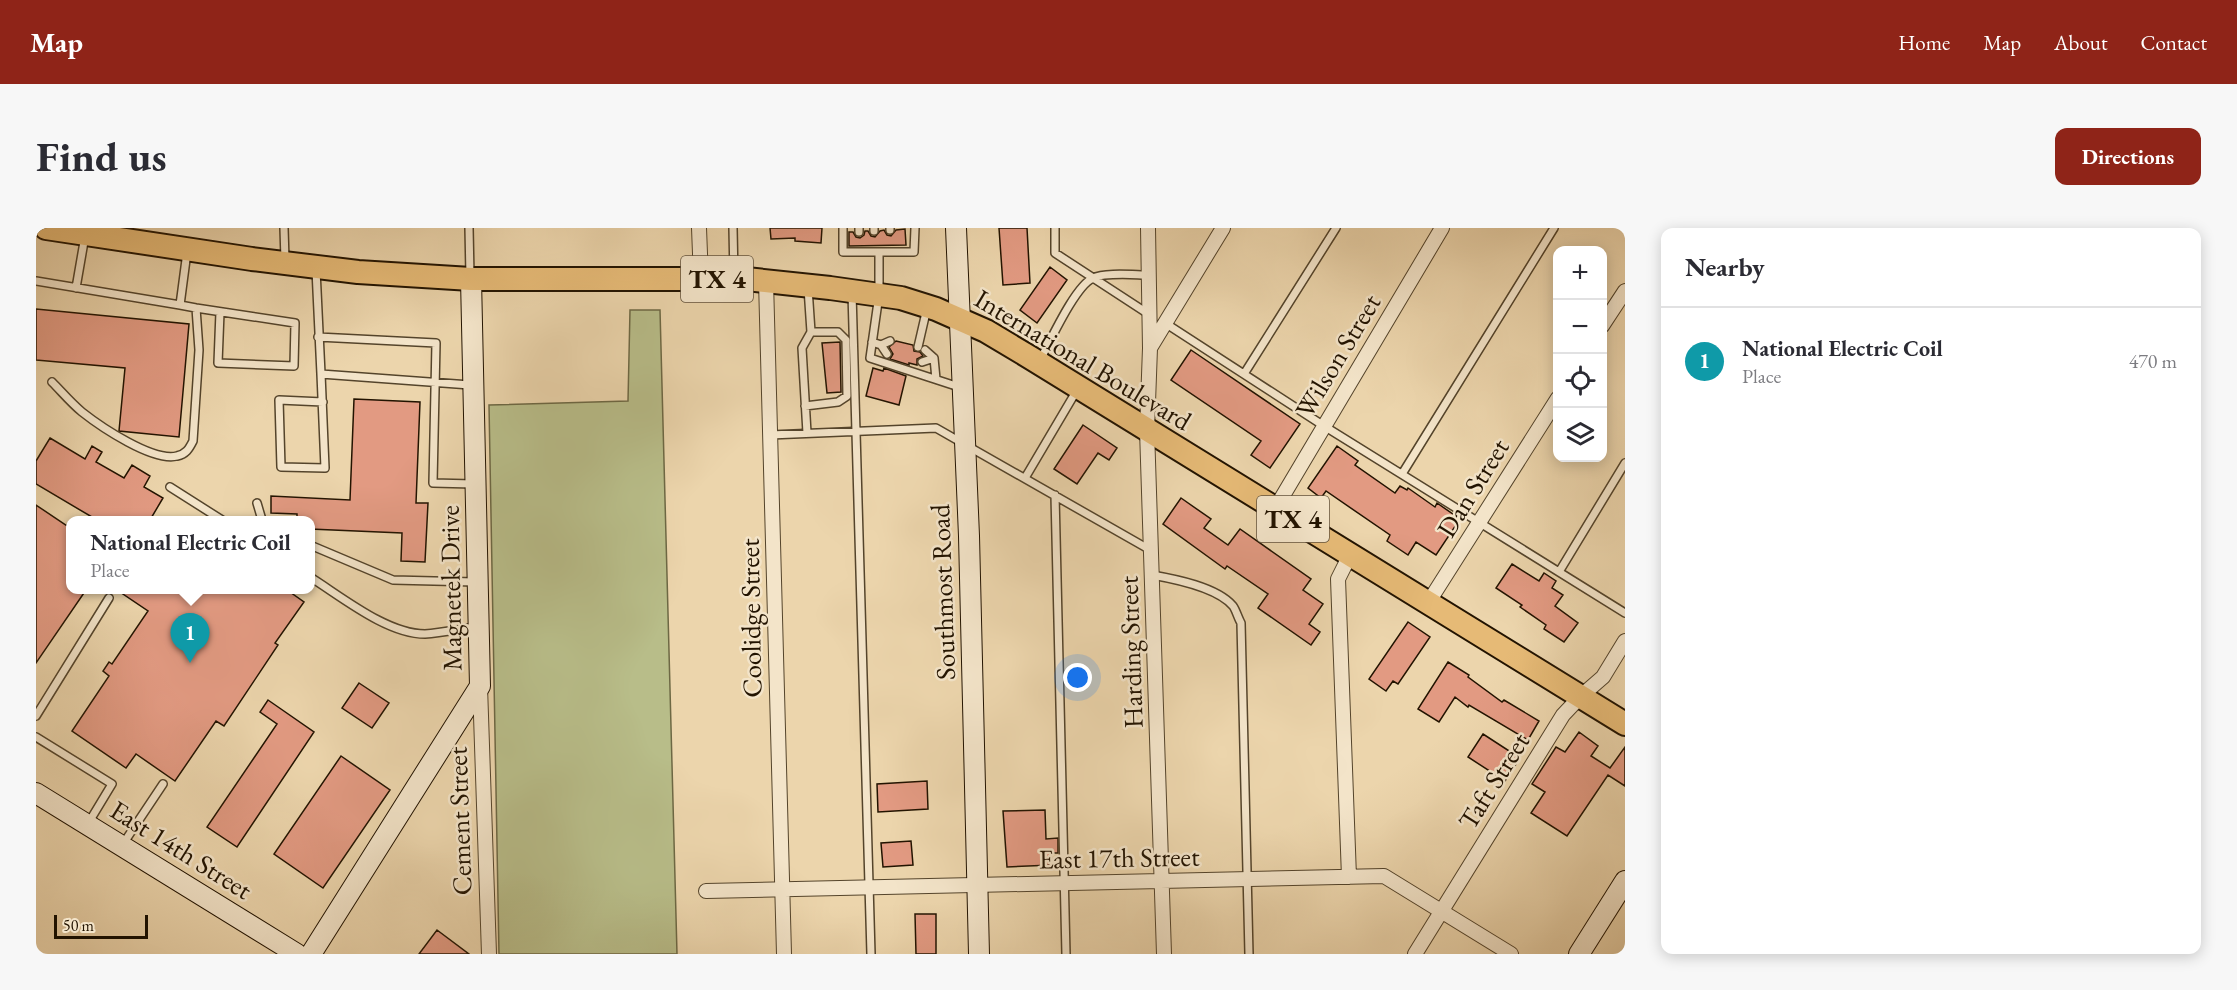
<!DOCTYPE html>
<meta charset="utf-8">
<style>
:root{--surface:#fff;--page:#f7f7f7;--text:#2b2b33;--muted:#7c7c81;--line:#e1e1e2;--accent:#8f2418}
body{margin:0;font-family:"EB Garamond",serif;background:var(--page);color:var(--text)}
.controls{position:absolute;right:18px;top:18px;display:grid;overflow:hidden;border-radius:12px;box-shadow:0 3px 15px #0003}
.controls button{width:54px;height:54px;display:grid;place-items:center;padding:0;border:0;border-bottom:2px solid var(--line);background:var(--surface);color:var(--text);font:30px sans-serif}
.scale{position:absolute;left:18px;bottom:15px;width:94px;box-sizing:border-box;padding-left:6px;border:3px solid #221300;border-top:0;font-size:16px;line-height:21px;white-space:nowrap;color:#221300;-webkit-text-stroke:4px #f3e4c9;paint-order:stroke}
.you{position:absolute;left:1042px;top:450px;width:21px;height:21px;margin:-15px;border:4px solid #fff;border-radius:50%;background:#1a73e8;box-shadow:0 0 0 9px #1a73e833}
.badge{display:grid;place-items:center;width:39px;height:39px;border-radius:50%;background:var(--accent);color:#fff;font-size:20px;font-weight:700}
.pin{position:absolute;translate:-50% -50px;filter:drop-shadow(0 2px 3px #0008)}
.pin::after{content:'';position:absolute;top:32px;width:21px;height:18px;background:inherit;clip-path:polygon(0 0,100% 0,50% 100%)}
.popup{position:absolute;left:30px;top:288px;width:249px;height:78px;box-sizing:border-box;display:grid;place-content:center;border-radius:12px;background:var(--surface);filter:drop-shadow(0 2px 4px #0005);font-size:20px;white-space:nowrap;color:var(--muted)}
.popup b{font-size:22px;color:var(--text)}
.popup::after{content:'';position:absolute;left:50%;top:100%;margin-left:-12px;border:12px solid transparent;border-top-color:var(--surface)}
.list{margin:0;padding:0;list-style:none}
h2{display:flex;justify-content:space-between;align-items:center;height:78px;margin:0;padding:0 24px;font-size:26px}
h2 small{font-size:20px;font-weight:400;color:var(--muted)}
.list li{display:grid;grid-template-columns:39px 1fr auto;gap:18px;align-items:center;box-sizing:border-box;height:108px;padding:0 24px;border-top:2px solid var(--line)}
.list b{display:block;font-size:22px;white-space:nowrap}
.list p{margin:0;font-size:20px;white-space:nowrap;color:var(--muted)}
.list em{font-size:20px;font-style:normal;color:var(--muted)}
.icon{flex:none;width:33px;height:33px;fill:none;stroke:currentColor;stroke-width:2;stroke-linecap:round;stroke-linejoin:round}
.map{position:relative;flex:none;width:1589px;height:726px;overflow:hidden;border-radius:12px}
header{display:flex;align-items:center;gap:36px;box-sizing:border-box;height:84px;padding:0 30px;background:var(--accent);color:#fff}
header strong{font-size:28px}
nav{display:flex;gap:33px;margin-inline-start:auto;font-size:21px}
.intro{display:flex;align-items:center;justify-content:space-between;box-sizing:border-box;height:144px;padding:0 36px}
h1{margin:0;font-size:42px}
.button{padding:15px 27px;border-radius:12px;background:var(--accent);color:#fff;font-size:21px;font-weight:700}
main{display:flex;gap:36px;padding:0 36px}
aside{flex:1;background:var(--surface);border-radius:12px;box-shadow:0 3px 15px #0003}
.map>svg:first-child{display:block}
</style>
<header>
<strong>Map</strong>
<nav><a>Home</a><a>Map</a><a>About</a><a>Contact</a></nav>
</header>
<div class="intro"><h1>Find us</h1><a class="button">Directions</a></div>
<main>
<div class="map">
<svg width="1589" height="726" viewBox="0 0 1589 726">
<rect width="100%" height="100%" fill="#ecd5ac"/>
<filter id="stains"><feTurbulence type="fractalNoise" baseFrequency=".00333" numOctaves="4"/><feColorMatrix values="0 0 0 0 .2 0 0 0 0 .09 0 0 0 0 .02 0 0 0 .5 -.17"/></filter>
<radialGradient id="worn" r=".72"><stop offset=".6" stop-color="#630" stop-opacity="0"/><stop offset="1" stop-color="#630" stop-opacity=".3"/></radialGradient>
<!-- green -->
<path fill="#b8bd89" stroke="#6d6844" stroke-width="1.5" d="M594 82H624L641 726H463L453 177 592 173Z"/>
<!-- building -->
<path fill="#e29a82" stroke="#221300" stroke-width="1.5" d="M734 0H786L785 15 759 13V10L735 11Z
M963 0H991L994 55 967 57Z
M869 1 870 17 813 18V4H817L820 9 824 10 828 7 829 3H832L835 8 839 9 844 3 848 2 851 7 855 8 860 2Z
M1014 39 1031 52 1001 95 984 82Z
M0 81 153 96 143 209 83 203 89 140 0 132Z
M860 113 877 117 878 123 884 124 887 128 881 131V137L873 135V137L854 131 857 126 853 119Z
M804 114 805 164 791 165 786 115Z
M1155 122 1264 196 1234 240 1215 227 1225 213 1135 152Z
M837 140 847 143 848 140 870 148 863 177 830 168Z
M318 171 384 174 380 275H392L389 334 365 333 366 305 274 301V292H261V286L235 285V268L314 272Z
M1047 197 1081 220 1073 232 1062 225 1041 256 1018 241Z
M14 210 49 231 56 218 66 224 60 234 88 250 96 237 114 248 108 259 127 270 114 292H61L0 256V233Z
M1301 218 1322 233 1319 237 1359 265 1364 258 1371 262 1372 260 1399 279 1401 275 1424 291 1400 327 1380 314 1372 327 1351 313 1354 307 1290 263 1285 270 1272 260Z
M1145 270 1175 291 1168 300 1192 317 1204 301 1275 351 1267 362 1287 376 1273 396 1284 404 1275 417 1222 380 1232 366 1191 338 1189 341 1127 296Z
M0 277 34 300V362H50L0 435Z
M1476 336 1503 353 1508 345 1520 353 1516 360 1527 367 1519 378 1542 395 1528 414 1508 401 1510 397 1484 379 1486 377 1460 360Z
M81 362H251L268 374 239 415 242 417 188 498 180 493 139 553 100 526 90 540 36 503 73 448 67 443 73 434 76 436 112 383Z
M1372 394 1394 409 1362 456 1357 453 1350 463 1333 451Z
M1412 434 1433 447 1432 449 1466 474 1468 472 1503 493 1492 512 1433 477 1432 479 1419 469 1403 494 1382 481Z
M323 455 353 475 336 500 306 480Z
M232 472 278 504 201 619 171 599 241 496 224 484Z
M1543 504 1562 518 1555 528 1574 540 1589 519V558L1572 547 1531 608 1495 585 1509 564 1496 556 1520 519 1529 524Z
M1447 506 1484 530 1469 553 1432 529Z
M305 528 354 562 287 660 238 626Z
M891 553 892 581 842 584 841 556Z
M1009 582 1010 611 1022 610V625H1015L1016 637 971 639 967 583Z
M875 613 877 637 847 639 845 615Z
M879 686H900V726H880Z
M401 702 433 726H383Z"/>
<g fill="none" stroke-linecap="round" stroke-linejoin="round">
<defs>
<path id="lane" d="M248 0 249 32
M433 0 434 48
M697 0 698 49
M807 0V24H878L879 0
M838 0V3
M854 0V2
M1019 0V25L1114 87
M823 4V0
M843 24V67L834 130 923 159
M280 42 285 146 434 157
M0 53 144 77 151 24
M40 60 49 8
M816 65 835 726
M144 77 160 80 259 95 258 138 182 135 184 84
M1129 95 1288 198 1589 385
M282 109 400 115 397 255 437 256
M836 114 845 117 854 113
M845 117 851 126
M882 119 891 80
M889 122 898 130 900 151
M1004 132C1014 114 1039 58 1057 50 1069 44 1099 47 1113 47
M886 134 898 130
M285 146 289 240 245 239 243 172 287 174
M1208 146 1300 0
M16 154C26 164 35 175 46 184 65 199 117 234 141 228 150 226 153 221 157 213L163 122 160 80
M769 178 802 174 811 168 810 112 802 104H775
M771 205 766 120 775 104 772 60
M734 207 900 200 1116 323
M1366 246 1518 0
M989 250 1041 162
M134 259 186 292
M1019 267 1030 726
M221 275 226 292
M274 317 357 352 439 354
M1523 344 1589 235
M1116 347C1139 351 1181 359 1197 378 1200 382 1202 390 1205 395L1213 726
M274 349C306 369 351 406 389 406 406 405 424 401 440 399
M0 488 73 370
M0 509 76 556 53 594
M87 616 127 556"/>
<path id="street" d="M663 0 665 51
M1112 0 1114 120 1111 202 1128 726
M730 53 748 726
M1566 98 1589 63
M1114 120 1187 0
M1239 281 1406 0
M1392 375 1522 170
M444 458 453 726
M1313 649 1302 351 1314 327
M670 663 1348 648 1475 726
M1379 726 1527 487 1544 469 1567 449 1589 413"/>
<path id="secondary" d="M920 0 933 308 943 726
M0 565 261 726
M275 726 444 458 435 51
M1543 726 1589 653"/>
<path id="primary" d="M10 0 216 31 322 44 435 51H710L794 60 865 70 900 81 950 103 995 130 1589 496"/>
</defs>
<!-- lane casing -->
<use href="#lane" stroke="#54442b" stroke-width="10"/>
<!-- street casing -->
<use href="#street" stroke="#54442b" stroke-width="16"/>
<!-- secondary casing -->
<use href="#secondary" stroke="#221300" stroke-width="22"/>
<!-- primary casing -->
<use href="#primary" stroke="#221300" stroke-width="26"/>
<!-- lane -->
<use href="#lane" stroke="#f3e4c9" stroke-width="7"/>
<!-- street -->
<use href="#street" stroke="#f3e4c9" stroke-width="14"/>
<!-- secondary -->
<use href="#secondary" stroke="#f3e4c9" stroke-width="20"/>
<!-- primary -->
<use href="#primary" stroke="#e6ba76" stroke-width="22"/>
</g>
<g text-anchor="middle" stroke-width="5" stroke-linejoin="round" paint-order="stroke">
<!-- shield labels -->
<g fill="#f3e4c9" stroke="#61523c" stroke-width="1.5">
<rect x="645" y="28" width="72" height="46" rx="4.5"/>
<rect x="1221" y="268" width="72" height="46" rx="4.5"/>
</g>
<g font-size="26" font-weight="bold" fill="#221300">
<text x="681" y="60">TX 4</text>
<text x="1257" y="300">TX 4</text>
</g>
<!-- street labels -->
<g font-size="27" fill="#221300" stroke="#f3e4c9">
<text transform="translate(1302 128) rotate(-59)" y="9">Wilson Street</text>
<text transform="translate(1047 132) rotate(31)" y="9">International Boulevard</text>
<text transform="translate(1437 260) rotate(-58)" y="9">Dan Street</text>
<text transform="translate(415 360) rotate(-91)" y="9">Magnetek Drive</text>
<text transform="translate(907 364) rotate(-92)" y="9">Southmost Road</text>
<text transform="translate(715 390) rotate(-91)" y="9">Coolidge Street</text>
<text transform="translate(1095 424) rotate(-92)" y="9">Harding Street</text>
<text transform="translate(1458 553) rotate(-58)" y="9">Taft Street</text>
<text transform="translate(424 593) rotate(-92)" y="9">Cement Street</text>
<text transform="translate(145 622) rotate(32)" y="9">East 14th Street</text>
<text transform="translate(1083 630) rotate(-1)" y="9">East 17th Street</text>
</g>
</g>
<rect width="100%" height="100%" filter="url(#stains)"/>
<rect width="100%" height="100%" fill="url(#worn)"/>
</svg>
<div class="controls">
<button>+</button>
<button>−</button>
<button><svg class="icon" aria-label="locate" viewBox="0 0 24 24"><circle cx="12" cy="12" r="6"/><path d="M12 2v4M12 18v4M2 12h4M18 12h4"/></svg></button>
<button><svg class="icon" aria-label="layers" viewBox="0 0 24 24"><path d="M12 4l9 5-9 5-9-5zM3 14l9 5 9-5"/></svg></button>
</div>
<div class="scale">50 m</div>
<div class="you"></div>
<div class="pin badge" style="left:154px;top:435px;background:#0f9aa8">1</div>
<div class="popup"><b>National Electric Coil</b>Place</div>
</div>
<aside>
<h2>Nearby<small></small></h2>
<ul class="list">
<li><span class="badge" style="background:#0f9aa8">1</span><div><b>National Electric Coil</b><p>Place</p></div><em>470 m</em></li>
</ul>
</aside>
</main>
